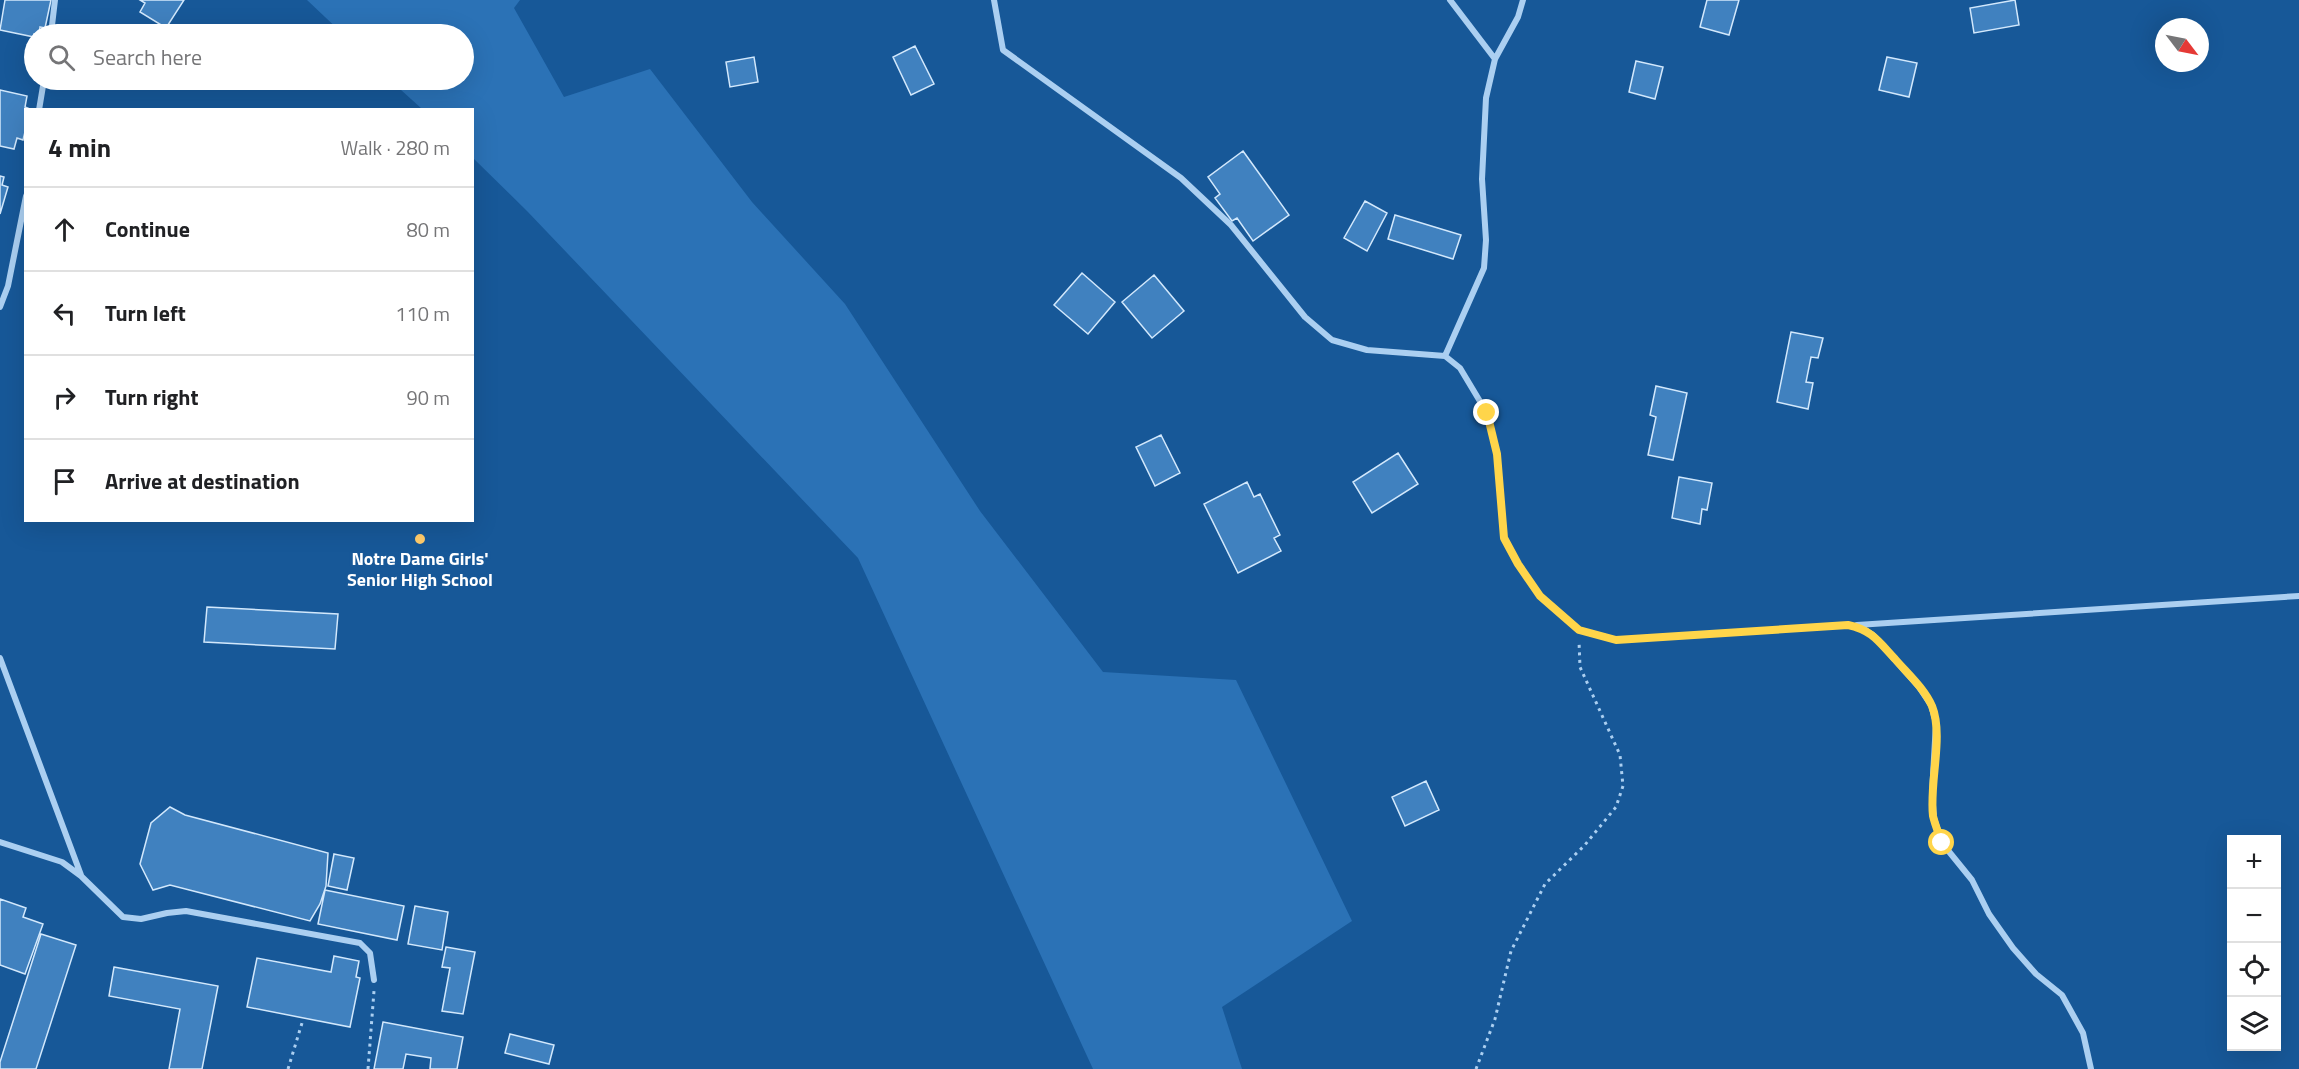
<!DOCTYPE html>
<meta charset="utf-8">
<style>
:root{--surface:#fff;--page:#f2f2f2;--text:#202124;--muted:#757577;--line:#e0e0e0}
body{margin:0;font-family:"Titillium Web",sans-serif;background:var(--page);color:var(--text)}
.controls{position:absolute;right:18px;bottom:18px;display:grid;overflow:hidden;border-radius:0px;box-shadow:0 6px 24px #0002}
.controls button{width:54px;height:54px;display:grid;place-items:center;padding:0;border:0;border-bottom:2px solid var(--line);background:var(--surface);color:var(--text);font:30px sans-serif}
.compass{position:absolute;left:2155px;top:18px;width:54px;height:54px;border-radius:50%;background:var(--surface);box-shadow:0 6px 24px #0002;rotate:122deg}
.stop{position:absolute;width:18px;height:18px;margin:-14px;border:4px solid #ffd54a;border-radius:50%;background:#fff}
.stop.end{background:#ffd54a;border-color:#fff;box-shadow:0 2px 6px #0008}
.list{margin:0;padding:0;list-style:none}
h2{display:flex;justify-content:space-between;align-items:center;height:78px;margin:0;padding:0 24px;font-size:26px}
h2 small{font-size:20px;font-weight:400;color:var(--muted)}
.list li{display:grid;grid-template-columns:39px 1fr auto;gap:18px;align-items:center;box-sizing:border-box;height:84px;padding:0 24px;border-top:2px solid var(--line)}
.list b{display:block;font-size:22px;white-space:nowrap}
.list em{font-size:20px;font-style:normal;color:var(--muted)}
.icon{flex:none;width:33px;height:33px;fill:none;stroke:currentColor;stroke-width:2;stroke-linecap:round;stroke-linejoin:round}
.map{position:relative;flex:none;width:2299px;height:1069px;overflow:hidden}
.search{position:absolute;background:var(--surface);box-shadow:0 6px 24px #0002;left:24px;top:24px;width:450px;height:66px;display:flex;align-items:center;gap:15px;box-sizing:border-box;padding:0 21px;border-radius:33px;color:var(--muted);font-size:22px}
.panel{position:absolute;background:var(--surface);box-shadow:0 6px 24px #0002;left:24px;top:108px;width:450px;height:414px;border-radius:0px}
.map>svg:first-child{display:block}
</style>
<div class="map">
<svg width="2299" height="1069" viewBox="0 0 2299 1069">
<rect width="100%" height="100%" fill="#175898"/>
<!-- green -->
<path fill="#2b72b6" d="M307 0H520L514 8 564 97 650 69 752 202 845 304 980 511 1103 672 1236 680 1352 921 1222 1007 1242 1069H1093L858 558 527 211 473 158 472 110 422 109 390 80H464V34H343Z"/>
<!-- building -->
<path fill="#4081bf" stroke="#d2e8fc" stroke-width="1.5" d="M5 0H51L45 28 40 27 39 34H34V37L0 30Z
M140 0H184L166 28 140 12 145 3Z
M1707 0H1739L1729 35 1700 27Z
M2015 0 2019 25 1974 33 1970 8Z
M915 46 934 84 911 95 893 57Z
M754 57 758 82 730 87 726 62Z
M1887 57 1917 63 1909 97 1879 90Z
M1636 61 1663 67 1655 99 1629 92Z
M0 90 27 96 25 107 30 109 26 110V128L23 140 17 138 14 149 0 146Z
M1243 151 1289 215 1253 241 1237 218 1232 221 1215 198 1220 194 1208 177Z
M0 176 4 177 2 185 8 187 0 214Z
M1365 201 1387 213 1367 251 1344 238Z
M1395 215 1461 235 1453 259 1388 239Z
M1082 273 1115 302 1088 334 1054 305Z
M1154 275 1184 311 1152 338 1122 302Z
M1791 332 1823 338 1818 358 1811 357 1806 382 1813 383 1808 409 1777 402Z
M1656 386 1687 393 1673 460 1648 455 1656 417 1650 415Z
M1161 435 1180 473 1155 486 1136 447Z
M1398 453 1418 484 1372 513 1353 482Z
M1679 477 1712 483 1707 510 1702 509 1700 524 1672 518Z
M1247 482 1254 497 1260 494 1280 535 1274 538 1281 551 1238 573 1204 504Z
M207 607 338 614 335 649 204 642Z
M1426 781 1439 810 1405 826 1392 797Z
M170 807 185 815 328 853 326 886 320 904 310 921 170 885 153 890 140 864 151 823Z
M334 854 354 858 347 890 328 886Z
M325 890 404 906 397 940 318 924Z
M0 899 26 908 23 917 43 924 25 974 0 965Z
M415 906 448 912 442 950 408 944Z
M41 934 76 945 36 1069H0V1062Z
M446 947 475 952 463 1014 442 1011 450 968 442 967Z
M334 956 359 961 356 977 360 978 350 1027 247 1007 257 958 331 972Z
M114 967 218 986 202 1069H169L180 1009 109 996Z
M383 1022 463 1037 457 1069H430L431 1058 406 1054 403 1069H374Z
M510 1034 554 1045 549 1064 505 1053Z"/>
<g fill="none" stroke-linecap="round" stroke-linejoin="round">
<!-- path -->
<path stroke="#abcff1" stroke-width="3" stroke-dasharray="3 4.5" stroke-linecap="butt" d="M288 1069 302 1023
M368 1069 374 991
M1476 1069 1495 1019 1511 951 1545 884 1584 846 1616 807 1623 786 1620 755 1580 667 1579 641"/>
<!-- street -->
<path stroke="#abcff1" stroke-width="6" d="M994 0 1003 50 1181 178 1231 225 1305 317 1332 340 1367 350 1445 356 1460 368 1487 413 1490 425 1497 454 1504 538 1518 564 1540 596 1579 630 1616 640 1848 625 1862 628 1873 635 1919 687 1931 705 1936 723 1932 793 1934 818 1942 843 1972 880 1989 914 2013 948 2036 974 2062 995 2083 1033 2091 1069
M1450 0 1495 59
M51 34 55 0
M39 110 44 80
M0 307 8 286 26 196
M1445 356 1484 268 1486 240 1482 179 1486 98 1495 59 1518 17 1523 0
M1857 625 2299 596
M0 658 81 875
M0 842 62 862 81 876 123 917 141 919 167 913 186 911 360 943 370 953 374 980"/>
</g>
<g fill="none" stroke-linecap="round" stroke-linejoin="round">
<!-- route -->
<path stroke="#ffd54a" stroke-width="8" d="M1487 413 1497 454 1504 538 1518 564 1540 596 1579 630 1616 640 1848 625C1872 630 1879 642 1895 659 1908 674 1924 688 1932 706 1944 736 1929 783 1933 816 1935 825 1939 834 1942 843"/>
</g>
<!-- markers -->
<circle fill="#ffcb6b" stroke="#175898" stroke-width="2" cx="420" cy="539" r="6"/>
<g text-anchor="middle" stroke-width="6" stroke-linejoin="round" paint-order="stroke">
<!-- poi labels -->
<g font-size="18" font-weight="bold" fill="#fff" stroke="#175898">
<text x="420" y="565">Notre Dame Girls'<tspan x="420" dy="21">Senior High School</tspan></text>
</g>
</g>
</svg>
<div class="controls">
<button>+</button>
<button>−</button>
<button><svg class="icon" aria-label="locate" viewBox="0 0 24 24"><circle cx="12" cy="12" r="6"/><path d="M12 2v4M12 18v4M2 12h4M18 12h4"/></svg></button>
<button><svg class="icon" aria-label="layers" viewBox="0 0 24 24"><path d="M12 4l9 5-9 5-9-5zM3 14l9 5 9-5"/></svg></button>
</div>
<svg class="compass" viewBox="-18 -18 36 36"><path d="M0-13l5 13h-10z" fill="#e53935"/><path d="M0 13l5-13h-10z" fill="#757577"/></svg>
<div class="stop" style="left:1942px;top:843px"></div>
<div class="stop end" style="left:1487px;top:413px"></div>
<div class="search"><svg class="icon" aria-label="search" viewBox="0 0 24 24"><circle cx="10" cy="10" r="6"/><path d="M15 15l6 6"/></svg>Search here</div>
<section class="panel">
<h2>4 min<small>Walk · 280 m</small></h2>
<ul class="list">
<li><svg class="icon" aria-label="ahead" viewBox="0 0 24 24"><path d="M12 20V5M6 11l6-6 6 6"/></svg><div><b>Continue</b></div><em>80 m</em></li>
<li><svg class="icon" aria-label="left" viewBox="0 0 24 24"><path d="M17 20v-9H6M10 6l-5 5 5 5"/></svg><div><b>Turn left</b></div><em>110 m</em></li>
<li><svg class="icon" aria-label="right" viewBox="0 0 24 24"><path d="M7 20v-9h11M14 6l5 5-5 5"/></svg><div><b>Turn right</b></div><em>90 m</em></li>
<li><svg class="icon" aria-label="arrive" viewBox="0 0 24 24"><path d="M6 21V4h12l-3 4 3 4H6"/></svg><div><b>Arrive at destination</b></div></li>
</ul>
</section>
</div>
